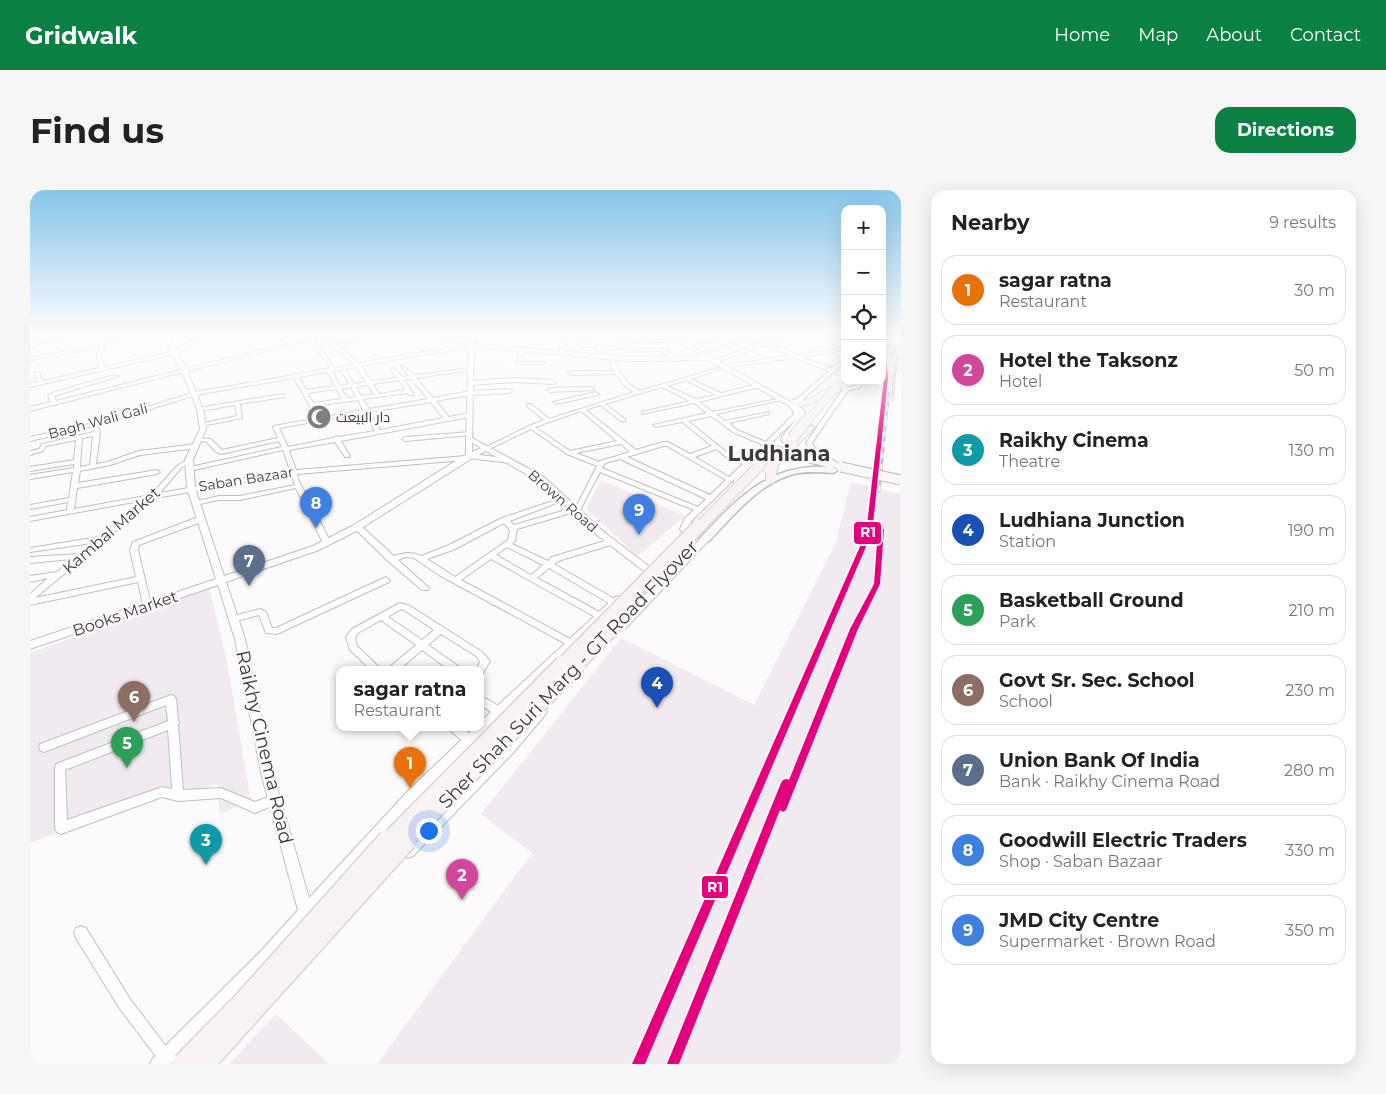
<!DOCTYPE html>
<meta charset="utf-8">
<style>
:root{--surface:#fff;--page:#f6f6f6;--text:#222;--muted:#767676;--line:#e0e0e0;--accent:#0b8043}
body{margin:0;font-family:Montserrat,Cairo,sans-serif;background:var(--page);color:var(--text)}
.controls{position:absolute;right:15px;top:15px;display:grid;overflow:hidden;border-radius:10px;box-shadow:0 5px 20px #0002}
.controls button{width:45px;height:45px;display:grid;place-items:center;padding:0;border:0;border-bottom:1px solid var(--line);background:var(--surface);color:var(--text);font:25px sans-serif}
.you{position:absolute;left:398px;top:640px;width:18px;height:18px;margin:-12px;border:4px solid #fff;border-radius:50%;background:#1a73e8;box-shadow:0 0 0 8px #1a73e833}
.badge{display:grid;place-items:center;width:32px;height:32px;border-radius:50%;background:var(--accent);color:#fff;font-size:16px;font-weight:700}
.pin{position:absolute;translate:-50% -41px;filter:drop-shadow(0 1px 2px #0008)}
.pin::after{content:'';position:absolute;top:26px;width:18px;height:15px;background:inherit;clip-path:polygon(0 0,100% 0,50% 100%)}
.popup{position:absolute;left:306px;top:476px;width:148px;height:65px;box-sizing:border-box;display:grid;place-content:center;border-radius:10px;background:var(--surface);filter:drop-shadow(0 1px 4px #0005);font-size:16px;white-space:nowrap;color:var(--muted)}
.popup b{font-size:19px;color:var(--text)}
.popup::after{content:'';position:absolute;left:50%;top:100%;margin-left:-10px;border:10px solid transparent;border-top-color:var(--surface)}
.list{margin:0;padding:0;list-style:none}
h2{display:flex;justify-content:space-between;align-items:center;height:65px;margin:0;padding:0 20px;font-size:21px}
h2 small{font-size:16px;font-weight:400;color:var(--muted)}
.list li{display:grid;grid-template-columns:32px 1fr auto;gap:15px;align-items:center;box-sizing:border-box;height:70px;margin:0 10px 10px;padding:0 10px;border:1px solid var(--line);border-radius:15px}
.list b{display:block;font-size:19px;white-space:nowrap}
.list p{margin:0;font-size:16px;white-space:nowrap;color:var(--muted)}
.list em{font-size:16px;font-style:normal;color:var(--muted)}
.icon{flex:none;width:28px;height:28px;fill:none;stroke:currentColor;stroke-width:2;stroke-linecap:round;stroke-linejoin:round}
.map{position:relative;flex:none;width:871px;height:874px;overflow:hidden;border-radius:15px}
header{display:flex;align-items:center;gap:30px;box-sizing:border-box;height:70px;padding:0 25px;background:var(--accent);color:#fff}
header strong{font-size:24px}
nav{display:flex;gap:28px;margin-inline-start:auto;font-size:18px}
.intro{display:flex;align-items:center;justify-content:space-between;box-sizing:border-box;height:120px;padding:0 30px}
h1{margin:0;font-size:35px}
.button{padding:12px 22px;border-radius:15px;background:var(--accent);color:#fff;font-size:18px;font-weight:700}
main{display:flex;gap:30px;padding:0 30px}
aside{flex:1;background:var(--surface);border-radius:15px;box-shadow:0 5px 20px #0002}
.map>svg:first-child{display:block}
</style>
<header>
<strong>Gridwalk</strong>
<nav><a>Home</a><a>Map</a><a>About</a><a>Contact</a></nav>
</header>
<div class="intro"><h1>Find us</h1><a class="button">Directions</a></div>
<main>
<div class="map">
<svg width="871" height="874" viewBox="0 0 871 874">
<rect width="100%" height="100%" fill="#fcfafb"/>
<!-- built -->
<path fill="#f1ebf1" d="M571 290 655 326 612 363 606 365 556 319Z
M821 292 871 304V874H347L502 663 451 624 591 448 724 515 806 352Z
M179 398 197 471 221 611 190 624 187 594 146 608 140 602 0 653V463Z
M246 824 276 852 299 874H199Z"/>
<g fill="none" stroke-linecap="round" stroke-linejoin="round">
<defs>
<path id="minor" d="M49 144H63L17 151 0 158V155L9 151 7 150V148H0V146H12L11 151Z
M105 144H116L76 152 71 166 74 177 141 162 174 144H180L145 164 0 197V193L8 192 5 182H9L13 191 69 178 67 166 70 158 0 170V168L71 155 73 150Z
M242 144H248L264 152 289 144H301L295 146 307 155 341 144H348L309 157 329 173 441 154 443 155V156L331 176 341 191 367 188 361 180 364 178 372 187 379 186 371 176 373 175 384 185 442 178V179L440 180 386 188 403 208 440 201 479 199 482 201 479 203 440 205 406 211 419 227 440 223 443 225 440 227 311 251 320 266 319 267H315L305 252 259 260 266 280 436 266V249L439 247 442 249V264L481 269 484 271 481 273 438 268 435 270 267 284 268 289 301 353 297 355 293 353 266 298 210 310H189L165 315 162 313 163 312 189 306H210L265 295 261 284 126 308 5 408 106 387 100 360 103 352 168 327H174V331L109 355 108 360 121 415 120 417 117 418 113 415 108 392 0 415V404L18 388 0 392V386L27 382 42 369 0 373V367L49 364 62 353 0 362V358L69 347 115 310 0 331V327L37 320 38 312 0 319V315L39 308 43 282 0 289V285L44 278V274L0 281V277L44 270 46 250 16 256 13 261 0 265V261L9 259 12 254 64 242 65 238H69L70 243 66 274 77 272 109 261 166 254 169 256 166 258 110 265 80 275 50 281 48 293 127 280 130 282 127 284 47 298 44 319 121 305 147 276 159 268 161 269V271L151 278 130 303 260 280 253 260 160 281 157 279 160 277 252 257 249 251 191 264 185 261 177 252 167 250V248L181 249 192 260 248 248 243 237 244 236 333 220 328 210 285 216 288 221 283 222 264 188 166 205 72 234 0 251V247L69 232 165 202 263 185 265 183 267 184 296 179 298 178H301L279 150 0 221V217L21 212 18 206 22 203 84 185 89 186 24 206 26 211 259 153ZM291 147 324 174 305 178 283 149ZM326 177 336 192 324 194 315 179ZM311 180 319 194 310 196 302 181ZM297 182 305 196 276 200 269 187ZM381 189 398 209 339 219 333 209 377 203 379 205H383L384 204 374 190ZM369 190 375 200 349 204 343 194ZM338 195 344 204 331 206 326 197ZM321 197 326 207 317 208 311 199ZM306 199 312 209 283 213 278 203ZM401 212 413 228 350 240 340 222ZM335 223 345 241 309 247 306 246 303 248 258 257 249 238ZM63 246 60 275 50 277 52 248Z
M429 144H433L436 153H432Z
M499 144 565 146V144H569V146L598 148 602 152 647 149 649 150 647 151 601 154 597 150 535 147 534 163 532 164 530 163 531 147Z
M648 144H656L645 147V145Z
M699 144H706L667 157 663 156Z
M710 144C715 144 719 147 724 147 728 147 736 144 742 144L728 149 734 151 753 146V148L739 153 767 165 815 158V160L772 167 801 178 815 168V172L771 211 760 213V211L767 209 799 181 766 168 697 177 661 189 691 203 729 194 732 196 669 212 683 222 752 208V210L686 224 695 231 739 222V224L699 233 707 240 736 252 763 225 764 222 759 216 760 215H767L768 216 766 217 770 222 768 227 685 308 684 310 682 311 661 331 658 339 661 344 660 346H654L650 339 655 328 664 320 570 282 549 322H544L487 339 485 351 482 354 518 371 522 367 578 350H584L585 352 584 354 528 371 524 374 588 411 589 413 588 415H582L519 378 507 388 573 424 574 426 573 428H567L461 369 431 390 544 451 545 453 544 455H538L409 385 384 368 376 367 368 370 399 398 398 400H392L358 371 323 337 324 335H330L364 366C373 363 382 361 391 366L417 356 472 328 532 308 534 307 537 309 480 331 484 335 546 317 567 276 537 264 501 239 459 259 454 258 499 236 514 230 497 216V214H501L519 229 604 202 596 197 585 184 541 185 538 183 541 181H583L579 166 583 167C589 182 595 192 609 201L699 175 761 165 734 155 690 171 686 170 730 153 723 150 676 163 674 162 719 148ZM656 190 686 205 666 209 637 196ZM632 197 660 211 612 222V224L664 213 677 223 623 235 626 237 652 232 682 256 660 264 638 252H633L606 260 556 220 570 215 591 231H595V229L575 214ZM551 221 587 251 540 261 505 237ZM681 226 703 242 733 255 716 270 699 264 658 231ZM591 254 600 262 570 271 569 272 546 263ZM633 256H637L696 290 680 305 597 267ZM686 259 695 266 713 274 699 287 665 267ZM590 269 676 309 668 317 572 278 575 273ZM474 333 480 340 478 350 425 387 397 369 423 360ZM477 357 513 375 501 385 466 365Z
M550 154 592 157 594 158 592 159H572L571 166 569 167 567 166 568 158 548 156V155Z
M491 158 493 159 492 172H514L516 173 514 174H487L489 159Z
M606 159H634L650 170 646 171 631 161H604V160Z
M484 188 523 190 526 192 523 194 484 192 440 195 437 193 440 191Z
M830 191H835L830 198 816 201 813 199 826 196Z
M562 197 564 198V200L520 202 517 200 520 198Z
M566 202 569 204 568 205 526 214 523 212Z
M252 204 254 205V207L210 214 212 228 172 236 169 234 207 226 205 215 170 221 168 220V218Z
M440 242 443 244 442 245 375 251 372 249 375 247Z
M356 387 360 390 359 392 247 444 236 443 229 425 203 432 199 429 200 427 230 419 236 422 242 438H246Z
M370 413 380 416 452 462 460 471 453 483 450 484V479H446L450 472 446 466 411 444 398 455 428 476 430 479H418L392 460 370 479H359L361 476 386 455 351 430 328 443 325 448 327 456 351 479H340L320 460 316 447 322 439ZM371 419 374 420 404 440 392 450 358 427Z
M141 505 144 506 146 509 148 530 149 533 148 535 153 600 191 598 225 612 245 604 249 605 251 609 249 613 225 623 191 608 148 611 132 607 31 644 27 642 25 638V577L26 574 138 531 136 515 14 562 10 560 9 557 10 554ZM138 540 142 599 132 597 37 630 35 580Z
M450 505 472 518 473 521 472 524C464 527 456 518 450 514Z
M418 537C429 536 439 540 445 550L444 553C435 556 426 545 419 540Z
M51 736 56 738 100 809 141 863 144 868 141 873H131L90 819 46 748 44 743 46 738Z"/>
<path id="tertiary" d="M132 144H137L157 180 173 219 176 239 163 270 165 298 194 386 283 356 324 335 435 265 451 258 436 249 439 154 373 144H388L441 151 443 144H448L445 154 599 167 673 166 635 144H641L773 219 776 224 758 247 757 250 759 253 756 255 751 250 752 247 770 224 768 221 678 170 599 171 444 157 442 248 514 287 574 342 629 384 631 386 629 388H623L568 346 508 291 456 261 441 269 330 339 289 360 196 392 215 449 244 587 279 708 378 601 445 537H450V532L585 407 588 406 593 409 388 609 241 771 141 874H120L123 868 231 761 268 720 232 587 205 449 188 395 0 459V451L186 389 157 298 155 270 170 239 167 219 151 180Z
M812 196H816L819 199 782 253 784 257 809 274V278H806L779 259 776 253 813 199Z
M732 262 739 264 710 294H704V290Z
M675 346 678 347 679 349 678 351 596 438H588L587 435 588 432 672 347Z
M511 517 515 519 517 522 515 525 482 564 383 666 378 668 373 666 371 661 373 656 474 556 507 519Z"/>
<path id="secondary" d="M747 257 804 273 806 275 803 277 808 280 803 283C790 282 776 281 764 284 729 293 703 326 679 351H671L670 349 671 347C709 307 739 274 797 277L744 262 743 260Z"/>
<path id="primary" d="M852 144H859L852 150Z
M815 191H823L817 199H811L810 197Z
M806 196 810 198 809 200C792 204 775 225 758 212 764 208 770 212 777 210 789 205 791 199 806 196Z
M777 235 785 237 748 275 744 293H736V282L732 279 750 262 732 266V262L750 258V262Z"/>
</defs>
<!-- minor casing -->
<use href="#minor" stroke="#c0bfc0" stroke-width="2"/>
<!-- tertiary casing -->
<use href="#tertiary" stroke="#c0bfc0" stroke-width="2"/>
<!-- secondary casing -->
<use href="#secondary" stroke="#c0bfc0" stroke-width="3"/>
<!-- primary casing -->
<use href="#primary" stroke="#d7d6d7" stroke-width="2"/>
<!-- minor -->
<use href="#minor" fill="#fffefe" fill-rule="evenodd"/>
<!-- tertiary -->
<use href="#tertiary" fill="#fffefe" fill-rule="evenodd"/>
<!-- secondary -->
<use href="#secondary" fill="#fbf8f9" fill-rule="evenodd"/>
<!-- primary -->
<use href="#primary" fill="#f8f2f3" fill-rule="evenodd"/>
<defs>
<path id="rail-far4" d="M852 151 856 173 854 211
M863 166 871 146
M862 210 866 174 871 159
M856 230 859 203"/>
<path id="rail-far3" d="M849 301 856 228
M839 338 845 293"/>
<path id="rail-far2" d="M782 475 829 368 840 336"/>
<path id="rail-far1" d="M705 651 783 474"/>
<path id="rail" d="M608 874 706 650"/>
</defs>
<!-- rail-far4 casing -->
<use href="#rail-far4" stroke="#c4c3c4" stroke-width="2.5"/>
<!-- rail-far3 casing -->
<use href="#rail-far3" stroke="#c4c3c4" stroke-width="3"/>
<!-- rail-far2 casing -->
<use href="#rail-far2" stroke="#c4c3c4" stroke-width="4.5"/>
<!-- rail-far1 casing -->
<use href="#rail-far1" stroke="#c4c3c4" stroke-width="5"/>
<!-- rail casing -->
<use href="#rail" stroke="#c4c3c4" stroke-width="5.5"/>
<!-- rail-far4 -->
<use href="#rail-far4" stroke="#fdf9fc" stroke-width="1" stroke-dasharray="4.5" stroke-linecap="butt"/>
<!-- rail-far3 -->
<use href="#rail-far3" stroke="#fdf9fc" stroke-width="2" stroke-dasharray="5.5" stroke-linecap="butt"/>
<!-- rail-far2 -->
<use href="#rail-far2" stroke="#fdf9fc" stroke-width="2.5" stroke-dasharray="7" stroke-linecap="butt"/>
<!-- rail-far1 -->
<use href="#rail-far1" stroke="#fdf9fc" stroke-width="3" stroke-dasharray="9" stroke-linecap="butt"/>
<!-- rail -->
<use href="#rail" stroke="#fdf9fc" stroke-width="4" stroke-dasharray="11" stroke-linecap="butt"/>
<defs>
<path id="secondary-bridge" d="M811 277 871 290"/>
<path id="primary-bridge-far4" d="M852 156 860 148
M778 230 808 195"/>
<path id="primary-bridge-far3" d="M762 248 779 228
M668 338 729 276"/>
<path id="primary-bridge-far2" d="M532 475 669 336
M547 475 594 427"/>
<path id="primary-bridge-far1" d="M358 651 533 474
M375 651 548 474"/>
<path id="primary-bridge" d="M153 874 213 813 359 650
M174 874 376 650"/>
</defs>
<!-- secondary-bridge casing -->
<use href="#secondary-bridge" stroke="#c0bfc0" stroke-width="11" stroke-linecap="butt"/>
<!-- primary-bridge-far4 casing -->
<use href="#primary-bridge-far4" stroke="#d7d6d7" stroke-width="9" stroke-linecap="butt"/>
<!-- primary-bridge-far3 casing -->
<use href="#primary-bridge-far3" stroke="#d7d6d7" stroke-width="12" stroke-linecap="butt"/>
<!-- primary-bridge-far2 casing -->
<use href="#primary-bridge-far2" stroke="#d7d6d7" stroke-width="16" stroke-linecap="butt"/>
<!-- primary-bridge-far1 casing -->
<use href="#primary-bridge-far1" stroke="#d7d6d7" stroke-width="19" stroke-linecap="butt"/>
<!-- primary-bridge casing -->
<use href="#primary-bridge" stroke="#d7d6d7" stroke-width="24" stroke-linecap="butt"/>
<!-- secondary-bridge -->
<use href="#secondary-bridge" stroke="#fbf8f9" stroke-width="9"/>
<!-- primary-bridge-far4 -->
<use href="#primary-bridge-far4" stroke="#f8f2f3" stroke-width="8"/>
<!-- primary-bridge-far3 -->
<use href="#primary-bridge-far3" stroke="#f8f2f3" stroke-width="10"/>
<!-- primary-bridge-far2 -->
<use href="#primary-bridge-far2" stroke="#f8f2f3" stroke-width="13"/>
<!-- primary-bridge-far1 -->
<use href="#primary-bridge-far1" stroke="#f8f2f3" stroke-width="16"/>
<!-- primary-bridge -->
<use href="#primary-bridge" stroke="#f8f2f3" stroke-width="21"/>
<defs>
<path id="rail-1" d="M852 150 854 151 858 188 843 335 838 352 615 874H602L832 352 837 335 854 188Z
M851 337 854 339 850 394 828 439 756 620 753 622 750 620 649 874H637L751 593 753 590 756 589 759 590 820 439 844 394 848 339Z"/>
</defs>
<!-- rail-1 casing -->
<use href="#rail-1" stroke="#fdf9fc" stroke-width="3"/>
<!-- rail-1 -->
<use href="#rail-1" fill="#e5007d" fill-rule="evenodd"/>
</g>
<!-- sky -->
<linearGradient id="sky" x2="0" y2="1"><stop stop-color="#87c5eb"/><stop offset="0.54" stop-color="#fefdfd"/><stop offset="1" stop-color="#fefdfd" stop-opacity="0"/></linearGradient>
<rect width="871" height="267" fill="url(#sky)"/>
<!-- icons -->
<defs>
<symbol id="mosque-disc" viewBox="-11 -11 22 22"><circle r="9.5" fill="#807e80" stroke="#fdf9fc"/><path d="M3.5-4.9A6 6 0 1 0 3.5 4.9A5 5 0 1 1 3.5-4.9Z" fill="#fff"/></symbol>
</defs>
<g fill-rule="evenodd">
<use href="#mosque-disc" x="275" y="213" width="28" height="28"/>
</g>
<g text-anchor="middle" stroke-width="5" stroke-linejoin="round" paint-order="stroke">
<!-- far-poi labels -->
<g font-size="14" fill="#3d3b3d" stroke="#fdf9fc" text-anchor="start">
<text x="306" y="232">دار البیعت</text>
</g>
<!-- far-street labels -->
<g font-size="14" fill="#3d3b3d" stroke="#fdf9fc">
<text transform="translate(68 231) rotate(-15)" y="5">Bagh Wali Gali</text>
<text transform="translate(216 289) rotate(-9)" y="5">Saban Bazaar</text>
<text transform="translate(533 311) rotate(41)" y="5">Brown Road</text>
</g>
<!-- street labels -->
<g font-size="16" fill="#3d3b3d" stroke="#fdf9fc">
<text transform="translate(81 340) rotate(-41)" y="6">Kambal Market</text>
<text transform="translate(95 423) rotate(-19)" y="6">Books Market</text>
</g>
<!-- near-street labels -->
<g font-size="19" fill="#3d3b3d" stroke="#fdf9fc">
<text transform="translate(538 484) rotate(-46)" y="7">Sher Shah Suri Marg - GT Road Flyover</text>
<text transform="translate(235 557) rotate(77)" y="7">Raikhy Cinema Road</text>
</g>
<!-- far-town labels -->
<g font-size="21" font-weight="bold" fill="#3e3b3e" stroke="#fdf9fc">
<text x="749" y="271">Ludhiana</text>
</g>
</g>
<g stroke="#fdf9fc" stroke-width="2">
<rect x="823" y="331" width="29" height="24" rx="5" fill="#e5007d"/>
<rect x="671" y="685" width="28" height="24" rx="5" fill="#e5007d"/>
</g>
<g font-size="14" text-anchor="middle" font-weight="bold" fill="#fff">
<text x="838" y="347">R1</text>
<text x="685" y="702">R1</text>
</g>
</svg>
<div class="controls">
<button>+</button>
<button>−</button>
<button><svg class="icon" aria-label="locate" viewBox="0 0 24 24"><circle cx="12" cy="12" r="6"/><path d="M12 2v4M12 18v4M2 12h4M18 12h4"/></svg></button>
<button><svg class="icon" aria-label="layers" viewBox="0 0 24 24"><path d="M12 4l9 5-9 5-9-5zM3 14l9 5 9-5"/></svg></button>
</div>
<div class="you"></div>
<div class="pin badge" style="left:380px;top:598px;background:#e8710a">1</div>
<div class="popup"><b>sagar ratna</b>Restaurant</div>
<div class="pin badge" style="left:432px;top:710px;background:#d1479c">2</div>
<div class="pin badge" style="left:176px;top:675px;background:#0f9aa8">3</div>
<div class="pin badge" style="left:627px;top:518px;background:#1a4fb4">4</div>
<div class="pin badge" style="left:97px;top:578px;background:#2e9e5b">5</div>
<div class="pin badge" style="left:104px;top:532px;background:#8d6e63">6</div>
<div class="pin badge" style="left:219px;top:396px;background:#5c6f8a">7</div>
<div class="pin badge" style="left:286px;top:338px;background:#3f7fe0">8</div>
<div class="pin badge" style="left:609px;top:345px;background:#3f7fe0">9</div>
</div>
<aside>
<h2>Nearby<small>9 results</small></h2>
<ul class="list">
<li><span class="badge" style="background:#e8710a">1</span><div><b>sagar ratna</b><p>Restaurant</p></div><em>30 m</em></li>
<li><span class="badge" style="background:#d1479c">2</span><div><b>Hotel the Taksonz</b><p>Hotel</p></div><em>50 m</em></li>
<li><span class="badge" style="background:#0f9aa8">3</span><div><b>Raikhy Cinema</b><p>Theatre</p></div><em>130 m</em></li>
<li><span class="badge" style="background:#1a4fb4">4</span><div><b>Ludhiana Junction</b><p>Station</p></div><em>190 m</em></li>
<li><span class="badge" style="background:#2e9e5b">5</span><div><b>Basketball Ground</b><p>Park</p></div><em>210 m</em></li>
<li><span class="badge" style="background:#8d6e63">6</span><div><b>Govt Sr. Sec. School</b><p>School</p></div><em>230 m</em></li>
<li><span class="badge" style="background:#5c6f8a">7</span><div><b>Union Bank Of India</b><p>Bank · Raikhy Cinema Road</p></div><em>280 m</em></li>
<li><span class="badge" style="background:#3f7fe0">8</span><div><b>Goodwill Electric Traders</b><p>Shop · Saban Bazaar</p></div><em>330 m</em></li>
<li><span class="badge" style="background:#3f7fe0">9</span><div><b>JMD City Centre</b><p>Supermarket · Brown Road</p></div><em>350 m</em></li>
</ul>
</aside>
</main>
